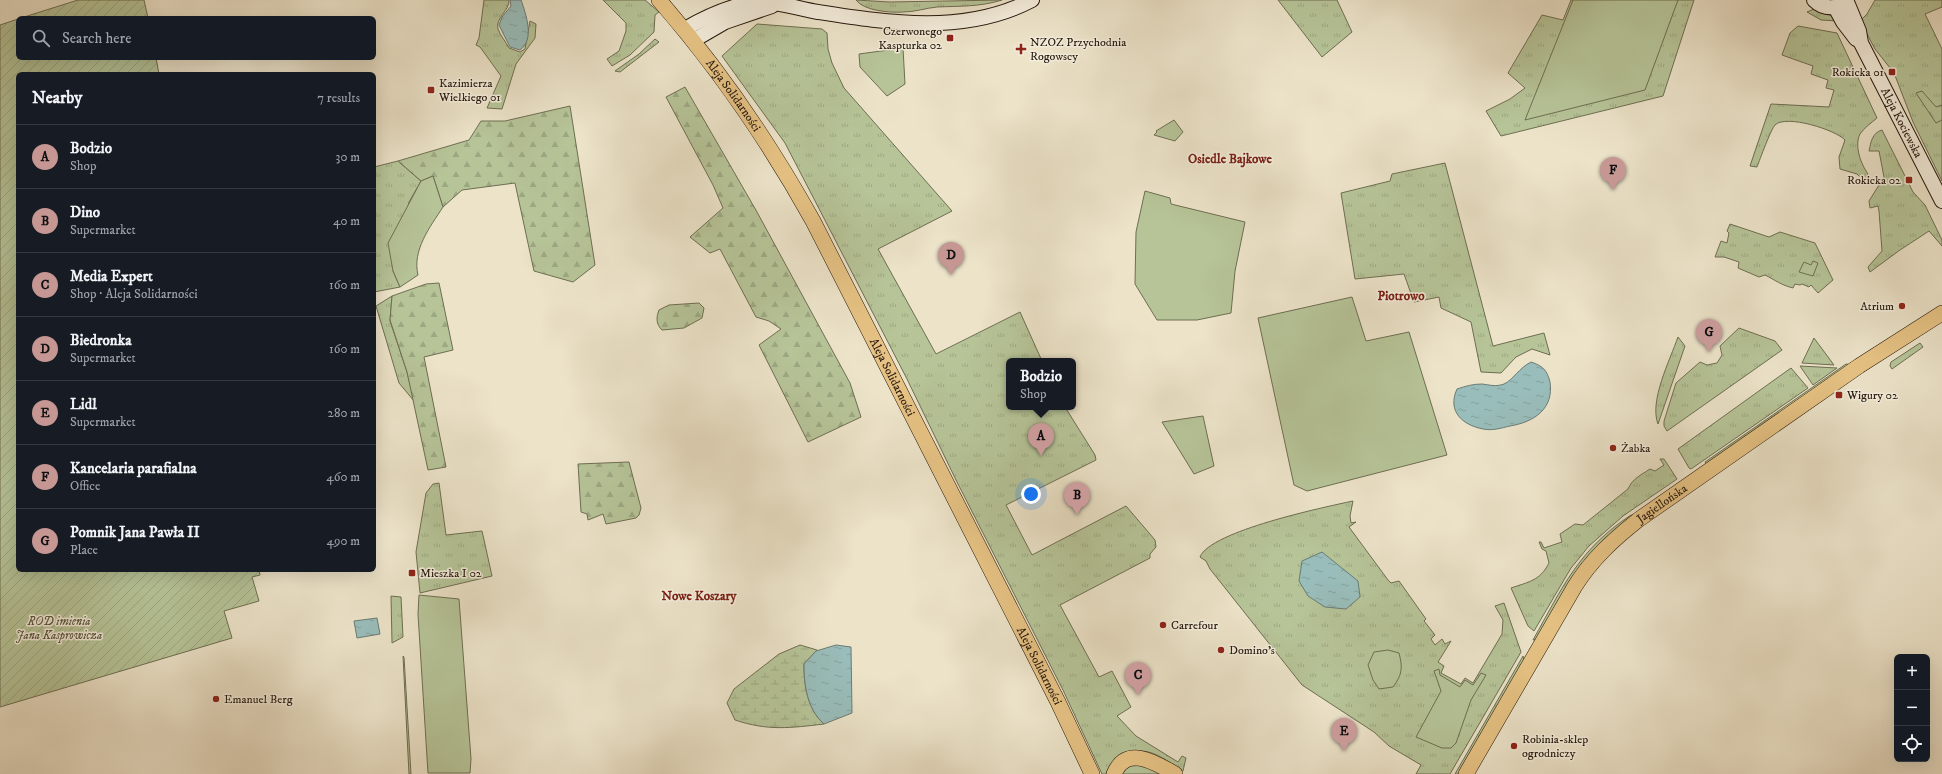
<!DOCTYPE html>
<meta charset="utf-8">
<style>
:root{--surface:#171b24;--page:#20242c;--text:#f1f3f6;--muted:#9ea1a6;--line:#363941;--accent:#c59692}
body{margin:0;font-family:"IM FELL DW Pica",serif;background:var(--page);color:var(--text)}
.controls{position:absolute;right:12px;bottom:12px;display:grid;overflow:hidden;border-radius:6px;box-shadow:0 4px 16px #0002}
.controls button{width:36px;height:36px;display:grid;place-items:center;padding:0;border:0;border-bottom:1px solid var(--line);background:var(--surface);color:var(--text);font:20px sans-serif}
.you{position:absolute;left:1031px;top:494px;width:14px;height:14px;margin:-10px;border:3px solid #fff;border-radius:50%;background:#1a73e8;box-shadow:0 0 0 6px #1a73e833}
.badge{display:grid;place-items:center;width:26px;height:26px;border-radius:50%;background:var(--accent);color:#111;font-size:13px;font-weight:700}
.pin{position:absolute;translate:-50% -33px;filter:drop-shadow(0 1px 2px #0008)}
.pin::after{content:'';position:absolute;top:21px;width:14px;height:12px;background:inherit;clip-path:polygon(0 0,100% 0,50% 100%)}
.popup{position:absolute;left:1006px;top:358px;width:70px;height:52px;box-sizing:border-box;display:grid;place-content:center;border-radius:6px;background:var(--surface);filter:drop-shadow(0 1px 3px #0005);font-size:13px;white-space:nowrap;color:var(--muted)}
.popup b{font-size:15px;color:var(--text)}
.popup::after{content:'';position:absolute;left:50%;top:100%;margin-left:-8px;border:8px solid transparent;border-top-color:var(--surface)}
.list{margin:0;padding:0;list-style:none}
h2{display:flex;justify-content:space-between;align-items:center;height:52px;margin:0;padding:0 16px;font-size:17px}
h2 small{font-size:13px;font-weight:400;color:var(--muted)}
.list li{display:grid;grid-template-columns:26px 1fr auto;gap:12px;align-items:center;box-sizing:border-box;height:64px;padding:0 16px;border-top:1px solid var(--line)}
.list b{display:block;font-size:15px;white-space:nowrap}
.list p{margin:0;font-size:13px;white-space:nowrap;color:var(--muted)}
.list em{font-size:13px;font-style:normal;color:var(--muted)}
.icon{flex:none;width:22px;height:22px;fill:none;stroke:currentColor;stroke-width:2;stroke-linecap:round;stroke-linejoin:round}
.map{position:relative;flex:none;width:1942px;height:774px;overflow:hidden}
.search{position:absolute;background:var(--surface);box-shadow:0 4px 16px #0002;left:16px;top:16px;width:360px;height:44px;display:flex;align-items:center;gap:10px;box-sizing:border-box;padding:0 14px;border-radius:6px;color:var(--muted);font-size:15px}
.panel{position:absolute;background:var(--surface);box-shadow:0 4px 16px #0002;left:16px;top:72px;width:360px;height:500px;border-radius:6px}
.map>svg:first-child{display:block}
</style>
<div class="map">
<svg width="1942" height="774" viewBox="0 0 1942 774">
<defs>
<pattern id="grass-tufts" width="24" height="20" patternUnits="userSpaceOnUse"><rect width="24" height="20" fill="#b6c498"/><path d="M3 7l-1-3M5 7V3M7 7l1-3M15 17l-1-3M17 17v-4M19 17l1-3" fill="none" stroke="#9ca882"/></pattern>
<pattern id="forest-firs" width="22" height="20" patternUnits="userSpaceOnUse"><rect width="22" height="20" fill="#b6c498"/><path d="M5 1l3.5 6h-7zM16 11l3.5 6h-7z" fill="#9ca882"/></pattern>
<pattern id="wetland-marsh" width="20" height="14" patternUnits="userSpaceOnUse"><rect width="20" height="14" fill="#b6c498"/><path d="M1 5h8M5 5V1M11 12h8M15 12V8" fill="none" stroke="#9ca882"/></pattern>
<pattern id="garden-furrows" width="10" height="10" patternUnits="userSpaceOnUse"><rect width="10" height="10" fill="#b6c498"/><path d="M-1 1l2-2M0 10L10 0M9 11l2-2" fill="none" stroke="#9ca882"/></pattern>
<pattern id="water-ripples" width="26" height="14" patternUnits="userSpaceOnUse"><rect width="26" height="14" fill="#99bdba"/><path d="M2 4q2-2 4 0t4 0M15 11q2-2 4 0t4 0" fill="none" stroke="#84a29f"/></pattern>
</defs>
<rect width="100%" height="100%" fill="#ece3c9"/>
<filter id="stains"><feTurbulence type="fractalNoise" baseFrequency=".005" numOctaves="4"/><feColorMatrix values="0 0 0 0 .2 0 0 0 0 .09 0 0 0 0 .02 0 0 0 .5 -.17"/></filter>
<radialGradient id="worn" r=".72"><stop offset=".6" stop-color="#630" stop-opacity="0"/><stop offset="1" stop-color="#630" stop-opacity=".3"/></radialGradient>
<!-- grass -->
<path fill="url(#grass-tufts)" stroke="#6e6e52" d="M484 0H509C510 10 495 18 498 29 500 35 506 42 509 48L520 52 525 49 530 21 536 24 535 38 516 64 502 109 487 108 501 76 480 47 476 45 479 38Z
M603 0H645L659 12 655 15 654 32 630 55 612 66 607 59 619 51 626 31V23Z
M856 0 889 2 1002 0C980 7 959 6 937 7 926 8 915 12 903 12 891 13 864 11 856 0Z
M1278 0H1337L1352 32 1322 57Z
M1571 0H1694L1663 96 1501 136 1486 111 1510 99 1525 88 1508 73 1542 15 1563 20Z
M1875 0H1942V7L1925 14 1942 49V181L1913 122 1894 73 1875 49 1860 21 1867 14Z
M1814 9 1832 14 1838 21 1821 20 1807 12Z
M757 24 822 29 827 33 828 49 832 63 844 88 952 211 878 249 936 354 1020 312 1042 361H1009V407H1065L1095 455 1096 460 1006 505 1032 555 1126 506 1155 540 1156 547 1150 554V558L1060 605 1099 677 1112 671 1131 707 1117 716 1136 736 1178 762 1182 756 1186 758 1183 771C1162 758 1147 743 1122 756 1114 760 1109 765 1106 774H1102L1063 690 956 480 907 379 813 197 785 143 722 56Z
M1798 26 1837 33 1877 118C1871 123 1864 128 1860 134 1854 146 1861 164 1868 174L1865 182 1857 174 1840 169 1839 157 1845 140C1836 130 1786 114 1775 125 1771 129 1760 159 1757 167L1750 166 1771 104 1829 107 1834 90 1826 88 1828 80 1811 74 1813 66 1782 55 1790 33Z
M655 39 659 42 620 72 615 71 639 54Z
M1882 130 1913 192 1925 205 1942 240V246L1929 231 1900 250 1870 272 1868 267 1882 251 1879 211 1878 206 1870 208 1869 201 1884 177 1879 151H1869C1871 142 1872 133 1882 130Z
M398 161 421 181 409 202 393 271 400 287 374 292V167Z
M1445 163 1493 346 1544 333 1550 355 1532 349 1516 357 1501 373 1481 372 1471 322 1441 308 1439 297 1414 302 1404 274 1355 279 1341 193 1390 181 1392 174Z
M1730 224 1769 237 1780 232 1815 243 1833 280 1818 293 1811 285 1809 287 1802 284 1800 285 1795 284 1793 288C1781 285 1775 280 1765 275L1759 277 1738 268 1739 262 1724 257H1715L1721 241 1727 243 1729 233 1727 231Z
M392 296 390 321 407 372 414 401 399 383 376 306Z
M1739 328 1775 341 1782 350 1667 431 1664 426V421L1676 383 1700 362 1707 365 1717 363 1722 355 1720 346Z
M1678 337 1685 346 1658 424C1649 401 1670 360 1678 337Z
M1814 338 1834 365 1802 363Z
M1920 343 1923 347 1892 369 1890 366 1891 362Z
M1846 364 1852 365 1707 465 1705 462Z
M1800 366 1837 368 1813 385Z
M1791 368 1808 388 1691 469 1689 468 1678 449Z
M1660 459H1664L1677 479 1623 516 1589 546 1571 568 1534 631 1528 626 1511 588C1528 582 1540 581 1549 563L1546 551 1542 549 1539 542H1541L1544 548 1562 542 1560 534 1575 524 1583 525 1628 489C1632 479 1641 475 1650 469L1655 471 1664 465Z
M439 483 446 535 482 531 492 576 420 593 416 552 426 493 433 484Z
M1353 501 1350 516 1351 523 1356 522 1349 527 1388 580 1391 583 1399 581 1426 619 1424 621 1435 635 1431 639 1435 645 1442 639 1445 644 1451 641 1438 662 1444 666 1441 673 1461 684 1465 678 1473 683 1502 634 1503 620 1495 606 1504 603 1521 652 1450 774H1416L1421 765 1389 746 1374 732 1302 685 1210 569 1206 561 1200 557C1210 531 1325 507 1353 501Z
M1631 515 1634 516 1537 639 1533 640C1562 588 1579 549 1631 515Z
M391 596 401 597 403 637 392 643Z
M403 656 404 657 411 774H409Z
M1523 656 1524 660 1460 774H1455Z
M1136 762 1167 774H1118Z"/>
<!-- forest -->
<path fill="url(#forest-firs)" stroke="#6e6e52" d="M685 87 757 212 850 383 861 417 808 442 759 345 781 329 769 321 756 317 720 249 710 253 690 237 723 208 713 185 666 97Z
M1922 91 1936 107 1942 105V120L1936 123 1916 93Z
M570 106 595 265 573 282 534 271 515 183 462 190 443 207 433 176 421 181 398 161 469 140 481 121H505Z
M439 283 453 350 424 357 446 467 428 470 407 372 390 320 392 296 426 284Z
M699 303 704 308 702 318 684 328 662 330C656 324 656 318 659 310L669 305Z
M629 462 641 508 639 515 636 518 606 524 603 514 588 520 587 514 581 512 578 464Z"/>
<!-- wetland -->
<path fill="url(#wetland-marsh)" stroke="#6e6e52" d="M800 645 817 650 804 664C804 685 807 709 824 724 790 728 768 731 735 720L727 703 734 689 779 654Z"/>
<!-- park -->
<path fill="#b6c498" stroke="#6e6e52" d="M1573 0H1678L1645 90 1525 120Z
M903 48 905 84 887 96 860 67 859 54Z
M1174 120 1183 132 1175 141 1154 135 1157 132 1156 131Z
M433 176 443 207C430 227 412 250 418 275L400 287 393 271 388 243 421 181Z
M1145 191 1170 198 1171 204 1245 222 1235 271 1231 313 1197 320H1157L1135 284 1136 232Z
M1813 261 1818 263 1813 276 1799 272 1804 262 1811 265Z
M1352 297 1366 341 1409 332 1447 455 1307 491 1294 485 1258 318Z
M1203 416 1214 466 1194 474 1162 422Z
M419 595 459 599 471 759 470 773H428L418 614Z
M1388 650 1399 653C1403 668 1402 675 1393 687L1379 689 1373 680 1368 665 1374 652Z
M1439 669 1440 675 1460 687 1465 680 1473 685 1481 673 1486 675 1471 700 1456 743 1451 748H1442L1416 737 1441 691 1434 671Z"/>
<!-- garden -->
<path fill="url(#garden-furrows)" stroke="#6e6e52" d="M78 0H144L148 18H21Z
M18 19V58H156L159 74H18V570H259L260 575 252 577 259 601 224 611 232 638 0 707V25Z"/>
<!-- water -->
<path fill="url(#water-ripples)" stroke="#6b7b74" d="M510 0H521C526 14 535 40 520 50L510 47 499 25 502 17 511 6Z
M1531 362C1543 366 1547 370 1550 382 1554 409 1534 422 1510 426 1501 428 1493 431 1483 429 1462 425 1447 411 1457 389 1466 386 1473 384 1482 384 1490 385 1496 387 1504 384 1513 380 1519 368 1531 362Z
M1322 552 1358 581 1360 597 1346 609 1325 607 1308 596 1299 581 1302 561Z
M377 618 380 634 357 638 354 621Z
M836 645 851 647 852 713 824 724C807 709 804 685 804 664L816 651Z"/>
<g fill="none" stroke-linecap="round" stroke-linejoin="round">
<defs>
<g id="secondary">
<path d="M1814 0C1822 8 1832 9 1843 5"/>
<path id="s1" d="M1847 2 1859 31 1861 43 1942 201"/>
<path d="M1835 7 1843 22 1856 39"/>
<path d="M685 29C707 16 729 6 755 2 773 0 799 9 818 12 889 23 965 35 1032 0"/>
<path d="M694 40 725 22 772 6"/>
</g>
<g id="primary">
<path id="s2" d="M659 0C720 70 768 140 813 221L1058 702 1092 774"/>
<path d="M1114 774C1127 744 1156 763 1175 774"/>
<path id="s3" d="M1466 774 1575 586C1592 559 1613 540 1638 520L1859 366 1942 313"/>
</g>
</defs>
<!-- secondary casing -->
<use href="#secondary" stroke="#26180c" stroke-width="16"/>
<!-- primary casing -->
<use href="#primary" stroke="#26180c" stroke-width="16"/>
<!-- secondary -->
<use href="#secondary" stroke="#f3eddc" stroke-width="14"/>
<!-- primary -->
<use href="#primary" stroke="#e6c284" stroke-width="15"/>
</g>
<!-- markers -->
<g fill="#8f2418" stroke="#f3eddc" stroke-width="1.5">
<rect x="946" y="34" width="8" height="8" rx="2"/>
<path d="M1019 43h4v4h4v4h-4v4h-4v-4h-4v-4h4z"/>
<rect x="1888" y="68" width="8" height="8" rx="2"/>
<rect x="427" y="86" width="8" height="8" rx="2"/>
<rect x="1905" y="176" width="8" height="8" rx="2"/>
<circle cx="1902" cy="306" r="4"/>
<rect x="1835" y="391" width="8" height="8" rx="2"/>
<circle cx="1613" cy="448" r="4"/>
<rect x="408" y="569" width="8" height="8" rx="2"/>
<circle cx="1163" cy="625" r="4"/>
<circle cx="1221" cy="650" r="4"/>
<circle cx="216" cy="699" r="4"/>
<circle cx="1514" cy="746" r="4"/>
</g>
<g text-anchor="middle" stroke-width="3" stroke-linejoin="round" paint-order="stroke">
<!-- poi labels -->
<g font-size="12" fill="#26180c" stroke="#f3eddc" text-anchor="start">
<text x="942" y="35" text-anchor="end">Czerwonego<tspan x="942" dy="14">Kaspturka 02</tspan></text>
<text x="1030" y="46">NZOZ Przychodnia<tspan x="1030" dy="14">Rogowscy</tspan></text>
<text x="1884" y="76" text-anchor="end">Rokicka 01</text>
<text x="439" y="87">Kazimierza<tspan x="439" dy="14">Wielkiego 01</tspan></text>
<text x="1901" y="184" text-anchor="end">Rokicka 02</text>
<text x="1894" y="310" text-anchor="end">Atrium</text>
<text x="1847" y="399">Wigury 02</text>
<text x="1621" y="452">Żabka</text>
<text x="420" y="577">Mieszka I 02</text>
<text x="1171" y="629">Carrefour</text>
<text x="1229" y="654">Domino's</text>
<text x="224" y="703">Emanuel Berg</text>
<text x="1522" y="743">Robinia-sklep<tspan x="1522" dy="14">ogrodniczy</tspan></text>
</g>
<!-- street labels -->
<g font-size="12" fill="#26180c" stroke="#f3eddc">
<text dy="4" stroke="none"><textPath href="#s2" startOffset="121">Aleja Solidarności</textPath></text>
<text dy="4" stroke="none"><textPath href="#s1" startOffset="133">Aleja Kociewska</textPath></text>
<text dy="4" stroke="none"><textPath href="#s2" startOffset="445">Aleja Solidarności</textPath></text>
<text dy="4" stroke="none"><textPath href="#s3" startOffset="338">Jagiellońska</textPath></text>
<text dy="4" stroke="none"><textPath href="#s2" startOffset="769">Aleja Solidarności</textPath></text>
</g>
<!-- park labels -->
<g font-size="12" font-style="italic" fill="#58543d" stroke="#f3eddc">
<text x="59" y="625">ROD imienia<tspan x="59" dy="14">Jana Kasprowicza</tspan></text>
</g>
<!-- neighbourhood labels -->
<g font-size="13" font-weight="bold" fill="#7a1f14" stroke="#f3eddc">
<text x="1230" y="163">Osiedle Bajkowe</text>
<text x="1401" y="300">Piotrowo</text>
<text x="699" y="600">Nowe Koszary</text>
</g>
</g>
<rect width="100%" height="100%" filter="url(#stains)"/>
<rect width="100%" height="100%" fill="url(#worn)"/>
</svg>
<div class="controls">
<button>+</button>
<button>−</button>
<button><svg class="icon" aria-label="locate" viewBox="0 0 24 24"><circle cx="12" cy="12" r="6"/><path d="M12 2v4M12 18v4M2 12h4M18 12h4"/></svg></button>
</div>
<div class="you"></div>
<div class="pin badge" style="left:1041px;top:456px">A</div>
<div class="popup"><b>Bodzio</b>Shop</div>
<div class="pin badge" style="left:1077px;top:515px">B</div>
<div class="pin badge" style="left:1138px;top:695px">C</div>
<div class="pin badge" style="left:951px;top:275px">D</div>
<div class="pin badge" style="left:1344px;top:751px">E</div>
<div class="pin badge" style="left:1613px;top:190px">F</div>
<div class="pin badge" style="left:1709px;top:352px">G</div>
<div class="search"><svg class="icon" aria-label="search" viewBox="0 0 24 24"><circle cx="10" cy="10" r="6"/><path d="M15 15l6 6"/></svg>Search here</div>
<section class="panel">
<h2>Nearby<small>7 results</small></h2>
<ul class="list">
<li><span class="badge">A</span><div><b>Bodzio</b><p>Shop</p></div><em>30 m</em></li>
<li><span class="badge">B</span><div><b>Dino</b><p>Supermarket</p></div><em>40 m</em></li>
<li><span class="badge">C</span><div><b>Media Expert</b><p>Shop · Aleja Solidarności</p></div><em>160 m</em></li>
<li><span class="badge">D</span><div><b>Biedronka</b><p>Supermarket</p></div><em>160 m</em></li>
<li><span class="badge">E</span><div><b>Lidl</b><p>Supermarket</p></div><em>280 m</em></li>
<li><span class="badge">F</span><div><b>Kancelaria parafialna</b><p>Office</p></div><em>460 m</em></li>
<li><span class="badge">G</span><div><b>Pomnik Jana Pawła II</b><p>Place</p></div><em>490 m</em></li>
</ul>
</section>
</div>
